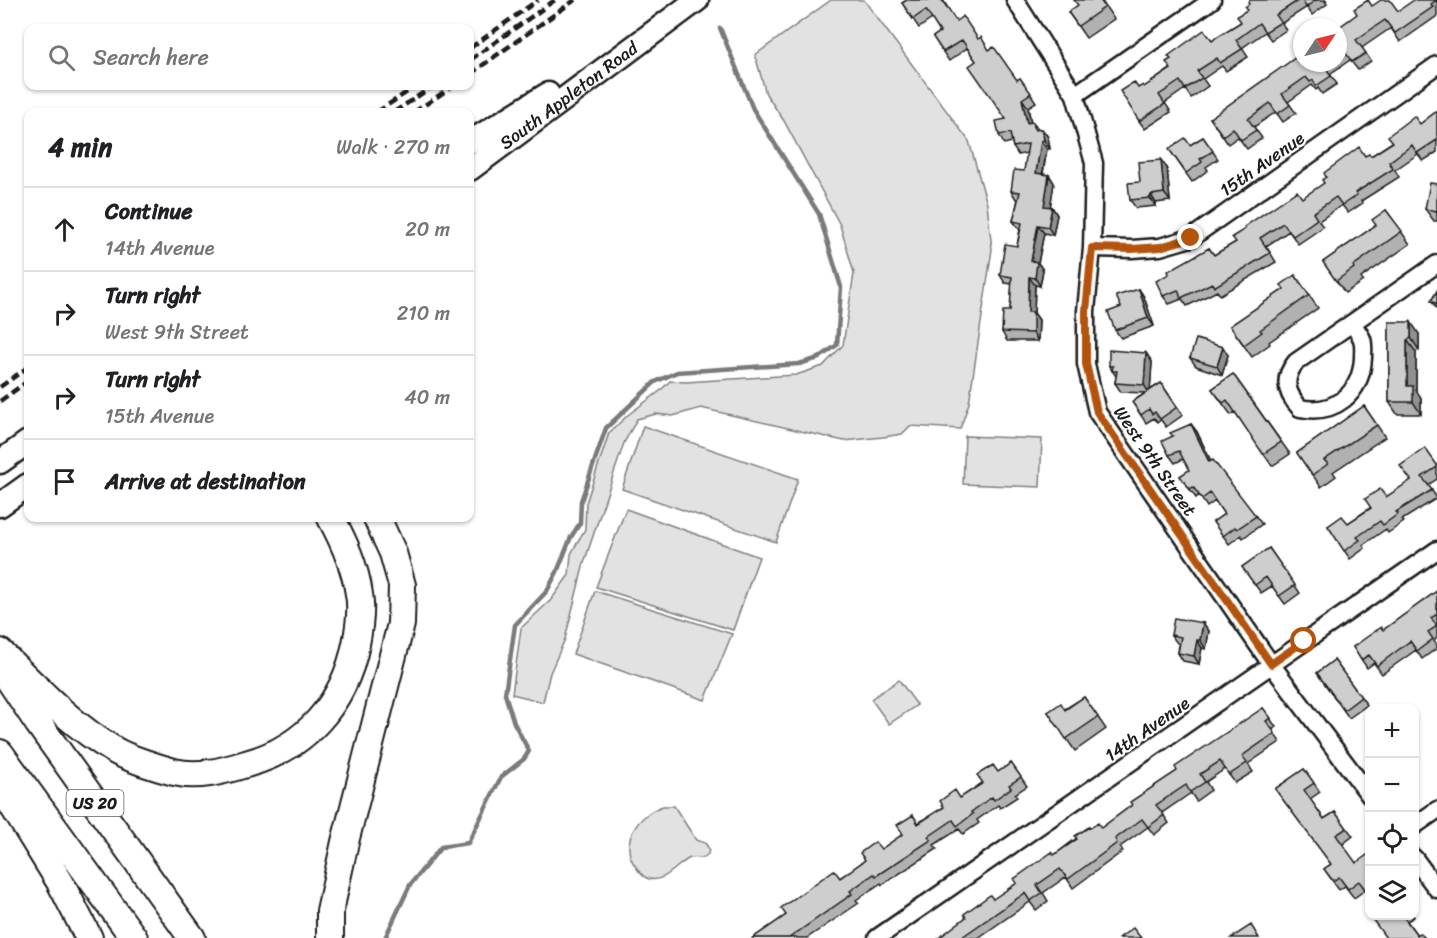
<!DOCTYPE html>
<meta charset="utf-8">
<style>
:root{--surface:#fff;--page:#f2f2f2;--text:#202124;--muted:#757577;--line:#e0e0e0}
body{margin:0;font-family:Sriracha,sans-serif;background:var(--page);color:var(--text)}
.controls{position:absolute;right:18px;bottom:18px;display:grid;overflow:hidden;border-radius:12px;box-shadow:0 2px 4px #0004}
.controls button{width:54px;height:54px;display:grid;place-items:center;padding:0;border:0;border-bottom:2px solid var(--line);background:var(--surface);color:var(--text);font:30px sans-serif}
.compass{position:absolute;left:1293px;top:18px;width:54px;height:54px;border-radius:50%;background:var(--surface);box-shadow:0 2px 4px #0004;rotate:55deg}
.stop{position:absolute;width:18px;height:18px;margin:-14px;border:4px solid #b45309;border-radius:50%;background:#fff}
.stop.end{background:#b45309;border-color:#fff;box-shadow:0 2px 6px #0008}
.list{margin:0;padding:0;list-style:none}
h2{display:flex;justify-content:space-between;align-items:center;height:78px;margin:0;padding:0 24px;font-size:26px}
h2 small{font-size:20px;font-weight:400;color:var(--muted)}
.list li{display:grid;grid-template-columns:39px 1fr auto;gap:18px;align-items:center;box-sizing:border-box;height:84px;padding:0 24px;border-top:2px solid var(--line)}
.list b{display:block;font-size:22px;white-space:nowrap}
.list p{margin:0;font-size:20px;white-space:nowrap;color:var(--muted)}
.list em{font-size:20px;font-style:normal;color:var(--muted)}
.icon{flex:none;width:33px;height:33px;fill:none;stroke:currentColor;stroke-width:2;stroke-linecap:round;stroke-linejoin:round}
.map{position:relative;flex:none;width:1437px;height:938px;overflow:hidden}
.search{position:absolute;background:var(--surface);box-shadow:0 2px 4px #0004;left:24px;top:24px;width:450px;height:66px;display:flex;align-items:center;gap:15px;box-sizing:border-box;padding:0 21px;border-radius:12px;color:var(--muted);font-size:22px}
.panel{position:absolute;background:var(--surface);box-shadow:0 2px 4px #0004;left:24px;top:108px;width:450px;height:414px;border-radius:12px}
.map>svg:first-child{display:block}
</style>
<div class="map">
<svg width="1437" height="938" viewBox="0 0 1437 938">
<rect width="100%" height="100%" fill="#fff"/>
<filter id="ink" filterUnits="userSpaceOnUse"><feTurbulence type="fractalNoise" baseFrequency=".0167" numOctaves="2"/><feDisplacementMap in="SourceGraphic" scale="12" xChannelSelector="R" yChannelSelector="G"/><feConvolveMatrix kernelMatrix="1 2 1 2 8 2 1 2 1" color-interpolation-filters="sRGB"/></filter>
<g filter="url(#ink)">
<!-- green -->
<path fill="#e2e2e2" stroke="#7f7f7f" stroke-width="1.5" d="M831 0H864L969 141 987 204 992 249 969 403 960 429 910 426 902 434 883 437 844 441 701 408 673 416 656 414 637 419 624 443 584 563 565 639 550 673 543 702 512 694 521 628 551 600 569 575 571 554 585 529 586 503 609 433 629 414 660 391 670 381 686 382 796 375 823 366 843 345 854 273 840 225 784 121 766 94 755 55Z
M643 426 798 479 776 542 622 489Z
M965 436 1042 439 1040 487 963 484Z
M626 509 759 557 733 630 596 587Z
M595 591 732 634 705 700 573 654Z
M899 680 917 705 889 724 871 699Z
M663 806H674L696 840 705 843 709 849 708 854 704 858C699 858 694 857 690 858 678 863 665 883 650 879 644 878 639 872 636 867 618 843 638 814 663 806Z"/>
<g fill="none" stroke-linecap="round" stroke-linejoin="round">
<!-- stream -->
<path stroke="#7a7a7a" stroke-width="4.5" d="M385 938 410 885 441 847 468 843 501 777 524 759 529 751 514 723 505 694 515 625 547 591 557 572 571 537 580 523 581 501 606 428 655 382 677 372 799 364 819 358 837 345 841 287 819 214 753 109 720 28"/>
<defs>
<path id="street" d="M1015 0 1075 95 1094 163 1092 248 1086 311V364L1097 412 1271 664 1370 796
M1075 95 1212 0
M1092 248 1132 249 1160 247 1191 238 1437 65
M1352 323C1355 328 1360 334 1362 339 1364 345 1363 352 1363 358 1361 394 1335 415 1300 408 1286 393 1282 379 1296 362L1437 264
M1414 826 1437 810
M1414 858 1437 889
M877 938 1437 550"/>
<g id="secondary">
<path d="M470 142 548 94"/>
<path id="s1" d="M470 169 697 0"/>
<path d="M0 462 28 442"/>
<path d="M0 505 28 485"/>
</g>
<path id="primary" d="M0 652C36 687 71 725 114 750 127 758 159 768 174 772 198 778 223 771 246 764 305 748 344 704 356 644 359 629 362 609 359 594 355 566 344 542 331 518
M2 669 38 723 192 938
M0 753 134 938
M0 785 60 882 89 938
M330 938V911L345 842 401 624 402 585 393 553 377 518"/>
</defs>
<!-- street casing -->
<use href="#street" stroke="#1c1c1c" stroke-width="21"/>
<!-- secondary casing -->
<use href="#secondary" stroke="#1c1c1c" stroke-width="27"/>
<!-- primary casing -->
<use href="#primary" stroke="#1c1c1c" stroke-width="30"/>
<!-- street -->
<use href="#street" stroke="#fff" stroke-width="16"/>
<!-- secondary -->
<use href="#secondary" stroke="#fff" stroke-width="22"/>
<!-- primary -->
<use href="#primary" stroke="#fff" stroke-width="26"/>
<!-- rail -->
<path stroke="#1c1c1c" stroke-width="4.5" stroke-dasharray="9 4.5" stroke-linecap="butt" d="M470 48 538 0
M470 60 555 0
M470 74 575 0
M377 112 416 86
M394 112 433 86
M414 112 453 86
M0 387 28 367
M0 401 28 381"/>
</g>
<!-- wall -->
<path fill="#b1b1b1" stroke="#1c1c1c" stroke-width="1.5" d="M907 0H943L956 21 989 50 1017 80 1020 78 1036 102 1028 107 1031 122 1039 129H1042L1048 137 1050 149H1047L1043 174 1049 175 1054 183 1050 207H1052L1057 215 1053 235 1044 233 1038 263 1043 270 1040 286 1035 285 1034 313 1039 320 1038 341H1007L1002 332 1010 311 1012 284 1005 283 1000 275 1017 246 1020 229H1019L1013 221 1018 199H1016L1011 191 1024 171 1027 153 1018 155 1013 147 1012 142 1004 144 999 135 1006 119 976 61 967 48 949 61 933 37 940 32 932 19 919 28 902 3Z
M1101 0 1114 19 1086 38 1068 12Z
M1268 0H1327L1325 1 1327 4 1312 15 1307 7 1282 23 1286 30 1271 40 1265 32 1242 48 1248 57 1226 71 1222 66 1203 79 1208 86 1191 98 1185 89 1165 103 1171 112 1145 129 1139 121 1138 88 1144 87 1212 40 1241 22Z
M1437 0V16L1400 42 1391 28 1366 45 1362 48 1371 61 1358 70 1350 60 1330 74 1337 84 1322 94 1318 88 1316 90 1312 85 1288 102 1296 113 1283 122 1276 112 1254 127 1262 138 1247 149 1238 137 1228 144 1210 118 1302 63H1338V28L1372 6 1398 11Z
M1437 111V152L1423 161 1418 154 1395 170 1399 177 1361 201 1363 203 1348 213 1342 205 1319 221 1323 227 1298 244 1289 231 1266 246 1276 262 1220 295 1217 291 1187 306 1182 299 1169 304 1163 296 1169 274 1209 248 1214 255 1236 242 1366 156H1371L1420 124Z
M1203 137 1218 159 1206 167 1208 170 1192 182 1169 149 1190 145Z
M1167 168 1170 201 1156 203V206L1136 208 1130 200 1140 182Z
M1437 184V221H1434L1425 209Z
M1386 210 1410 244 1361 278 1363 281 1345 293 1323 262 1376 225Z
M1295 275 1318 308 1269 342 1270 344 1252 357 1230 326 1284 289Z
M1139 289 1144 297 1154 326 1121 338 1115 330Z
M1437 291V309L1431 301Z
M1389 322 1419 334V350L1416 352V390L1421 398V414H1397L1389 402Z
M1146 353 1152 362 1150 390 1161 383 1183 415 1166 427 1161 420 1158 422 1154 418 1146 423 1132 402 1145 393 1121 392 1115 383 1116 376 1109 366Z
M1228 355 1222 375 1196 366 1190 358Z
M1233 374 1290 454 1272 466 1235 412 1231 415 1212 389Z
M1364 406 1385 437 1333 472 1336 476 1321 487 1297 453Z
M1191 424 1197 432 1211 461 1262 524 1243 538 1241 535 1229 544 1213 522 1224 514 1215 501 1207 507 1199 495 1196 498 1180 476 1189 470 1183 459 1175 463 1169 455 1173 436Z
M1437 465V479L1428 485 1437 498 1402 520 1404 522 1388 533 1386 529 1363 545 1365 548 1350 559 1328 526 1348 523 1386 497Z
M1269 548 1300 593 1285 604 1272 586 1261 593 1242 567Z
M1437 591V638L1434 641 1437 645V648L1422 659 1416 650 1382 674 1374 663 1367 668 1353 647 1383 630Z
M1203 623 1209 631 1206 649 1202 648 1199 664 1183 661 1178 653 1179 644 1177 643 1171 635Z
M1334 660 1367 705 1349 718 1317 673Z
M1084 697 1106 729 1075 751 1048 712 1065 709Z
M1263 708 1276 727 1272 730 1280 742 1248 764 1253 772 1235 783 1225 769 1206 782 1211 790 1196 801 1191 793 1162 813 1169 823 1154 835 1148 827 1120 847 1123 851 1073 888 1066 877 1043 893 1048 901 1036 910 1030 902 978 938H939L1017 883 1090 828H1101Z
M1011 763 1027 786 1015 794 1017 797 1000 808 998 805 977 820 979 823 963 834 959 829 934 845 937 849 882 885 881 883 856 900 859 903 807 938H753L903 834 913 815 918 823 944 807 960 798Z
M1304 769 1320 792 1310 799 1324 819 1335 812 1353 836 1343 844 1365 890 1354 898 1345 886 1339 890 1324 869 1331 864 1275 789Z
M1370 915H1413L1414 917 1407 921 1417 935 1425 938Z"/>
<!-- shaded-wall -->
<path fill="#909090" stroke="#1c1c1c" stroke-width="1.5" d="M1022 99 1028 107 1032 131 1027 123Z
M1033 122 1039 130H1035Z
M1042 129 1048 137 1050 149 1044 140Z
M1041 141 1047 149 1041 181 1036 173Z
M1161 160 1167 168 1170 201 1164 193Z
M1049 175 1054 183 1049 214 1044 206Z
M1151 195 1156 203V206L1150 198Z
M1052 207 1057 215 1053 235 1048 227Z
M1038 225 1044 233 1038 263 1043 270 1040 286 1035 278 1031 261Z
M1029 277 1035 285 1034 313 1039 320 1038 341 1033 333 1028 312Z
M1139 289 1144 297 1154 326 1148 318Z
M1411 322 1419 334V350L1411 338Z
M1407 340 1416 352V390L1421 398V414L1413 402 1407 386Z
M1223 347 1228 355 1222 375 1217 366Z
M1146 353 1152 362 1150 394 1144 385Z
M1191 424 1197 432 1215 470 1209 462Z
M1203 623 1209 631 1206 649 1200 640Z
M1197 640 1202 648 1199 664 1194 656Z"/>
<!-- building -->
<path fill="#cecece" stroke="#1c1c1c" stroke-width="1.5" d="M907 0H942L956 21 963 16 978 39 981 37 989 50 994 47 1017 80 1020 78 1031 93 1022 99 1027 123 1033 122 1035 130 1042 129 1044 140 1041 141 1036 173 1049 175 1044 206 1052 207 1048 227 1038 225 1031 261 1037 262 1035 278 1029 277 1028 312H1033V333L1002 332 1003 311H1010L1012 277 1000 275 1005 244 1017 246 1022 223 1013 221 1020 192 1011 191 1014 170 1024 171 1028 144 1013 147 1010 133 999 135 996 121 1006 119 969 66 976 61 962 40 943 52 933 37 940 32 926 10 913 19 902 3Z
M1074 0H1100L1105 7 1078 26 1068 12 1078 5Z
M1251 0H1266L1267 1 1268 0H1299L1276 15 1281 22 1265 32 1259 23 1236 40 1242 49 1220 63 1217 58 1197 71 1202 78 1185 89 1180 81 1159 95 1165 104 1139 121 1120 91 1134 82 1138 88 1143 85 1144 87 1171 69 1166 62 1171 59 1168 56 1204 30 1212 40 1241 22 1237 16 1247 10 1245 7 1249 4 1248 2Z
M1302 0H1316L1306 7Z
M1368 0 1372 6 1381 0H1390L1398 11 1414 0H1437L1431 4 1433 7 1395 33 1385 20 1360 37 1356 40 1366 53 1352 62 1345 52 1338 57V28L1357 14 1354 9Z
M1302 53V63H1329L1325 66 1331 76 1316 86 1313 80 1310 82 1306 77 1282 94 1290 105 1277 114 1270 103 1248 119 1256 130 1241 140 1233 128 1223 136 1210 118Z
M1437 111V140L1417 153 1412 145 1389 162 1393 169 1355 193 1357 195 1342 205 1336 197 1313 213 1317 219 1293 236 1283 223 1260 238 1270 253 1214 287 1212 283 1181 298 1178 290 1163 296 1156 281 1169 274 1168 271 1209 248 1214 255 1236 242 1232 237 1245 229 1244 227 1297 191 1302 198 1324 183 1322 180 1326 177 1324 173 1359 147 1365 156 1369 154 1371 156 1393 142 1388 136 1414 116 1420 124Z
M1203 137 1213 151 1200 159 1202 162 1186 173 1169 149 1185 138 1190 145Z
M1161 160 1164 193 1151 195 1150 198 1130 200 1128 183 1140 182 1138 162Z
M1430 183 1437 184V211L1425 209Z
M1386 210 1402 231 1353 266 1354 268 1336 281 1323 262 1376 225 1372 220Z
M1295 275 1309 295 1260 330 1262 332 1244 345 1230 326 1284 289 1281 285Z
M1139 289 1148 318 1115 330 1108 312 1121 307 1116 296Z
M1437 291V304L1431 301Z
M1389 322H1411V338L1407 340V386H1413V402H1389Z
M1196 339 1223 347 1217 366 1190 358Z
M1109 350 1146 353 1144 385 1115 383 1117 371H1112L1113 366H1109Z
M1233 374 1281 442 1263 454 1227 400 1223 403 1212 389Z
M1161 383 1177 407 1160 419 1155 412 1152 414 1149 409 1141 415 1132 402Z
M1364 406 1377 425 1324 460 1328 464 1312 475 1297 453Z
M1191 424 1209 462 1213 460 1256 516 1237 529 1235 527 1223 536 1213 522 1224 514 1210 493 1202 499 1193 487 1190 489 1180 476 1189 470 1179 451 1169 455 1162 441 1173 436 1170 433Z
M1425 448 1437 465V467L1422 477 1432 490 1396 512 1398 514 1383 525 1380 521 1357 537 1360 540 1344 551 1328 526 1342 516 1348 523 1371 508 1365 499 1380 489 1386 497 1411 480 1400 466Z
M1269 548 1295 585 1279 596 1266 577 1255 585 1242 567Z
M1437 591V614L1431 618 1437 626 1428 632 1433 639 1417 651 1410 641 1377 666 1369 655 1361 660 1353 647 1381 627 1383 630Z
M1174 618 1203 623 1200 640H1197L1194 656 1178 653 1181 637 1171 635Z
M1334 660 1361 697 1344 710 1317 673Z
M1084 697 1098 717 1066 739 1048 712 1061 703 1065 710Z
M1263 708 1271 718 1266 721 1275 733 1242 756 1247 763 1229 775 1220 761 1200 774 1205 782 1190 792 1186 785 1156 805 1164 815 1148 827 1142 819 1115 839 1117 843 1068 879 1060 869 1037 885 1042 893 1030 901 1025 893 962 937 963 938H939L966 917 964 914 990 895 993 899 1017 883 1014 879 1052 852 1054 855 1077 839 1075 836 1089 827 1090 828 1098 823 1101 828 1132 805 1130 802 1177 771 1175 767Z
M1011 763 1021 777 1009 785 1011 788 994 800 992 797 971 812 973 814 957 826 953 820 928 837 931 840 876 876 874 874 850 891 852 894 789 938H753L786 915 781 908 834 870 840 878 865 860 860 853 875 842 881 849 903 834 897 825 913 815 918 824 944 807 940 801 955 790 960 798 983 783 977 775 993 765 998 772Z
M1304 769 1314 783 1304 790 1324 819 1335 812 1347 828 1336 835 1356 863 1367 855 1370 859V896L1359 881 1348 889 1339 877 1333 881 1324 869 1331 864 1275 789Z
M1370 910V915H1402L1417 935 1420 933 1425 938H1386L1367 912Z
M1251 925 1259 938H1231Z
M1133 928 1141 938H1119Z"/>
</g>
<g fill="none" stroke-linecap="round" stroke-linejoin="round" filter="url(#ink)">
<!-- route -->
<path stroke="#b45309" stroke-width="8" d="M1191 238 1160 247 1132 249 1092 248 1086 311V364L1097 412 1271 664 1304 641"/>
</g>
<g text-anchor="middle" stroke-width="4.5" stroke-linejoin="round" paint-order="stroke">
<!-- shield labels -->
<rect fill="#fff" stroke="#606060" stroke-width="1.5" x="66.5" y="790" width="57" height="26" rx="4.5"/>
<g font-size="16" font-weight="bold" fill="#1c1c1c">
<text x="95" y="809">US 20</text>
</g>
<!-- street labels -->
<g font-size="18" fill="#1c1c1c" stroke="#fff">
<text dy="6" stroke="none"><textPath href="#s1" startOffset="123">South Appleton Road</textPath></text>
<text transform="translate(1262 164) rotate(-35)" y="6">15th Avenue</text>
<text transform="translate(1155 461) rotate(55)" y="6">West 9th Street</text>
<text transform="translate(1147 729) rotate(-35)" y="6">14th Avenue</text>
</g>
</g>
</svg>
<div class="controls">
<button>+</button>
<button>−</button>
<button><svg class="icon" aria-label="locate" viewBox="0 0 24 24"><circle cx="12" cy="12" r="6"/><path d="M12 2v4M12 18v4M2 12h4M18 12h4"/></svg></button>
<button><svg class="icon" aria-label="layers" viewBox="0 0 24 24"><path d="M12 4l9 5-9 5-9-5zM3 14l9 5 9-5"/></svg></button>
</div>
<svg class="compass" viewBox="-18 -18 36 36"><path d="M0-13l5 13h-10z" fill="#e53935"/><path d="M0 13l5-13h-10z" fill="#757577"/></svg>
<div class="stop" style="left:1304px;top:641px"></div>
<div class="stop end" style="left:1191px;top:238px"></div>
<div class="search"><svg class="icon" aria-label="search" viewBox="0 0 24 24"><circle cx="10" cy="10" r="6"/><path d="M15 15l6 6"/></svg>Search here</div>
<section class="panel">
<h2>4 min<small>Walk · 270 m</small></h2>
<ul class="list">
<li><svg class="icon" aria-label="ahead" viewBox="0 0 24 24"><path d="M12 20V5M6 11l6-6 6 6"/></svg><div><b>Continue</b><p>14th Avenue</p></div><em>20 m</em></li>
<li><svg class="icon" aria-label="right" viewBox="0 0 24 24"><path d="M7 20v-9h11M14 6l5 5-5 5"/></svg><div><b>Turn right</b><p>West 9th Street</p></div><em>210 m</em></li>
<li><svg class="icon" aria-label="right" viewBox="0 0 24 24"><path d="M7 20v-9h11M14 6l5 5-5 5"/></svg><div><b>Turn right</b><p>15th Avenue</p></div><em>40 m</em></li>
<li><svg class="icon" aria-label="arrive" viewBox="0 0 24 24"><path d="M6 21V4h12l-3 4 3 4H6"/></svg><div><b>Arrive at destination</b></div></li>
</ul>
</section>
</div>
